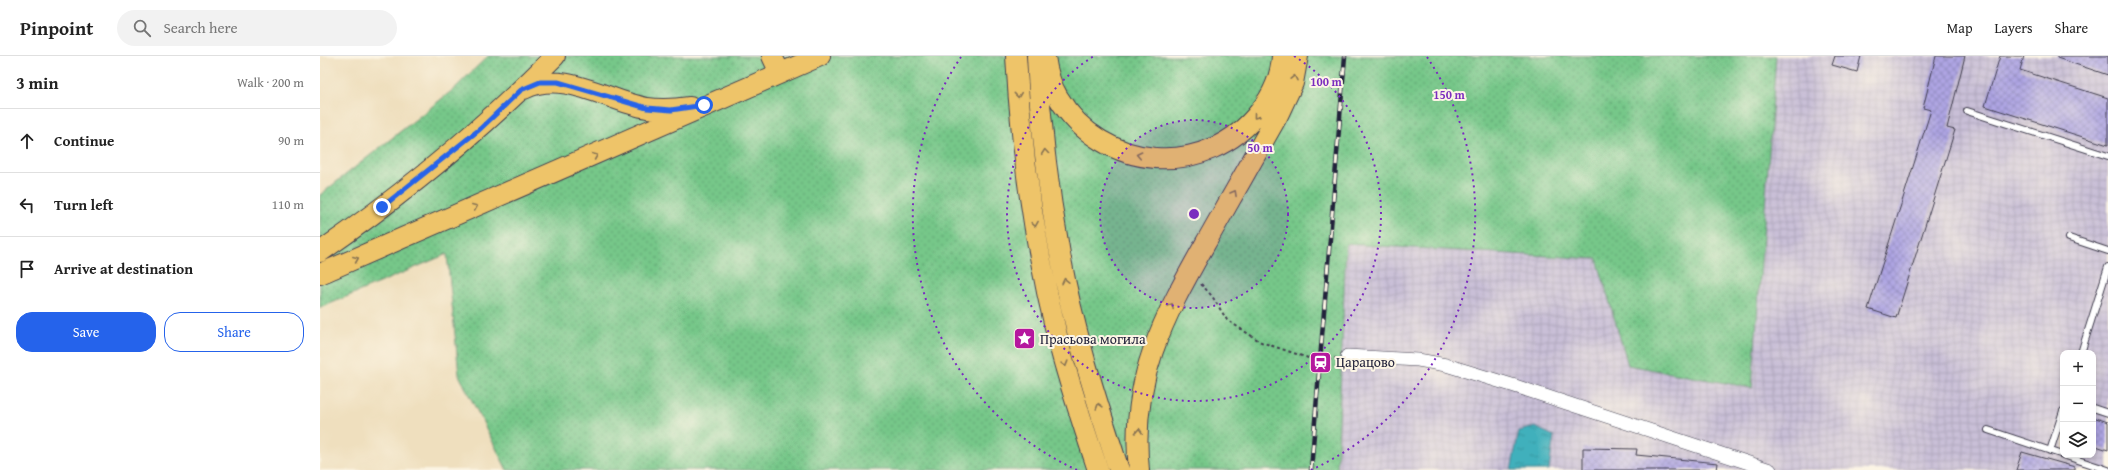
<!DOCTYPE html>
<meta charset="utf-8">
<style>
:root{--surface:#fff;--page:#f2f2f2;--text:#222;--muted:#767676;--line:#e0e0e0;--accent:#2563eb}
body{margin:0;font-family:"Gentium Book Plus",serif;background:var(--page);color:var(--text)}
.controls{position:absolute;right:12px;bottom:12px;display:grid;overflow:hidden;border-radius:8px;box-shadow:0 2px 6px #0003}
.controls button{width:36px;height:36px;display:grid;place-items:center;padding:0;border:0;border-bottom:1px solid var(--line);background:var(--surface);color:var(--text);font:20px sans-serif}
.stop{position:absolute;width:12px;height:12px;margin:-9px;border:3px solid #2563eb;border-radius:50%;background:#fff}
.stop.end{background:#2563eb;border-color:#fff;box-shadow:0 1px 4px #0008}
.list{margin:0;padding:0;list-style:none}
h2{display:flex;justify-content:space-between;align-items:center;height:52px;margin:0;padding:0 16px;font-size:17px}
h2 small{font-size:13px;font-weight:400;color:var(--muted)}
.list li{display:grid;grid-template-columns:26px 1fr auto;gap:12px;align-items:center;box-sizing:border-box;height:64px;padding:0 16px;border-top:1px solid var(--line)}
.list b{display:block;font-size:15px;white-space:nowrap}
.list em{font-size:13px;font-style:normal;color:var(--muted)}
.actions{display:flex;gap:8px;padding:12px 16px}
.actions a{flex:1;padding:9px 0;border:1px solid var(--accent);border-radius:16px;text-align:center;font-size:14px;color:var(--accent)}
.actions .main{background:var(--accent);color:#fff}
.icon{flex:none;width:22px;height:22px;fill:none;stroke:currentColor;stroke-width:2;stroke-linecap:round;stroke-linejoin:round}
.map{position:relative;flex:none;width:1788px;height:414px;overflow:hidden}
header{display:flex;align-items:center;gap:24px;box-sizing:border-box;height:56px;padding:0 20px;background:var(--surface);border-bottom:1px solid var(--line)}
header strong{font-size:19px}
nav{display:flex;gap:22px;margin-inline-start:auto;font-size:14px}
.search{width:280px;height:36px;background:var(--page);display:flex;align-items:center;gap:10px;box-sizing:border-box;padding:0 14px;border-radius:22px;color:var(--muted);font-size:15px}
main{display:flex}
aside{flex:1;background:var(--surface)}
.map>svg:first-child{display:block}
</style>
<header>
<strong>Pinpoint</strong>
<div class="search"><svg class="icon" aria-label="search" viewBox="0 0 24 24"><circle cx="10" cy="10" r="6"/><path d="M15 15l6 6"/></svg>Search here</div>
<nav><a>Map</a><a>Layers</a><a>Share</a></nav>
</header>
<main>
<aside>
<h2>3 min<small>Walk · 200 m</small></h2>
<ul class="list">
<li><svg class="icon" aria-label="ahead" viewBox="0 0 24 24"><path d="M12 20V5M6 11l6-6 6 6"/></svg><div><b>Continue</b></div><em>90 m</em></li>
<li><svg class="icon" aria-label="left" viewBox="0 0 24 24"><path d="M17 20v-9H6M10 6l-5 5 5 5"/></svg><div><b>Turn left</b></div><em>110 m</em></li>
<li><svg class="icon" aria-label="arrive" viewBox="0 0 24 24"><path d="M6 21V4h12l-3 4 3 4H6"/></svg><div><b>Arrive at destination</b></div></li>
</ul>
<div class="actions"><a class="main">Save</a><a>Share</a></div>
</aside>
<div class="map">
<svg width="1788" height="414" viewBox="0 0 1788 414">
<defs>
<pattern id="industrial-grid" width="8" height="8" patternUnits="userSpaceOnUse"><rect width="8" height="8" fill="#c9bfd7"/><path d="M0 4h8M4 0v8" fill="none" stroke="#aca4b9"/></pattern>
<pattern id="grass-dots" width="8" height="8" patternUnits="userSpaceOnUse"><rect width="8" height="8" fill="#76c789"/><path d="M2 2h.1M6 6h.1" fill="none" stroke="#60a171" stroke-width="1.8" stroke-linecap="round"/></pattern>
<pattern id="water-ripples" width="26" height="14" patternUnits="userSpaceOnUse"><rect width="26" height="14" fill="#41b0bc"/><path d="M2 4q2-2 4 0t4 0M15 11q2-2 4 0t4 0" fill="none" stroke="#368f9a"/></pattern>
<pattern id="building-cross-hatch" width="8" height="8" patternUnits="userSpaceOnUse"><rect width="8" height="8" fill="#aea5e3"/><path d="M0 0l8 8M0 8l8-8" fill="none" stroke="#8d86b9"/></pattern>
</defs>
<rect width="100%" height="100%" fill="#fcf5e5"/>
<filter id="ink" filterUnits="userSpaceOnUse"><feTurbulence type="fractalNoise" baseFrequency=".025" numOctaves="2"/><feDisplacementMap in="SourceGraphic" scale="8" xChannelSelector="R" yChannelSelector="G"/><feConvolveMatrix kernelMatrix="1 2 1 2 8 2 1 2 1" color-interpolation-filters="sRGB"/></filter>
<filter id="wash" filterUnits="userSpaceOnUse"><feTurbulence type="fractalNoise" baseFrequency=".012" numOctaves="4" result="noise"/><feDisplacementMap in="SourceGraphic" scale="16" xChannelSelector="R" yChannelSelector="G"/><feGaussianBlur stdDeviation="0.9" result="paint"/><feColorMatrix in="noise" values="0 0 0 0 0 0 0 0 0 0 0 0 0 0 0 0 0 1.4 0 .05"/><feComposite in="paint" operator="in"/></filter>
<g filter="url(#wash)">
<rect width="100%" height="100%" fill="#efdfbe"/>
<!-- industrial -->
<path fill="url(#industrial-grid)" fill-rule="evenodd" d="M1456 0H1788V414H1017L1026 188 1277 203 1308 309 1432 332ZM1743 297H1773V399H1743Z"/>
<!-- grass -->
<path fill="url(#grass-dots)" stroke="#4c7462" d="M168 0H1456L1432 332 1308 309 1277 203 1026 188 1017 414H187L139 319 127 198 0 252V139L134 33Z"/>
<!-- water -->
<path fill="url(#water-ripples)" stroke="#32697c" d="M1215 371 1234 380 1229 414H1191L1199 375Z"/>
<g id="blocks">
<!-- building -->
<path fill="url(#building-cross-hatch)" d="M1515 0H1541L1537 16 1512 9Z
M1616 0H1645L1627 72 1635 74 1576 262 1548 253 1611 54 1603 52Z
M1680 0H1704L1700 14 1788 42V89L1665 50Z
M1737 0H1788V19L1737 2Z
M1773 361 1788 366V394L1773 389Z
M1263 392 1317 393 1316 399 1398 407 1397 414H1263Z
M1702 396 1755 411V414H1696Z"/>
</g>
</g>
<g filter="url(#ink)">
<use href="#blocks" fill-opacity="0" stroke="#413e4f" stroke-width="1"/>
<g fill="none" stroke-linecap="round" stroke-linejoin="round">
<defs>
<path id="lane" d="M1647 55 1788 100
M1749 182 1788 195
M1761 297 1788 211
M1773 352 1788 357
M1668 374 1743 399
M1730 395 1743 355
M1743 399 1788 414"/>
<path id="street" d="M1027 300 1098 304 1126 309 1195 330 1450 414"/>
<path id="primary" d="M452 0 460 17
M696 0C701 96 715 191 738 284 749 328 764 371 778 414
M717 0C720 66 728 133 740 198 753 272 776 343 799 414
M725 1C727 15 731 30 738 41 782 116 887 124 940 55 952 40 961 20 962 0
M204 33C244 13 287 45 327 52 342 54 356 53 370 51
M0 196C84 138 163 73 235 0
M0 218 500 0
M819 414C809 321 846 258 889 181 912 140 935 100 958 59L973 27 978 0"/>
</defs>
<!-- lane casing -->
<use href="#lane" stroke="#413e4f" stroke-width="8"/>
<!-- street casing -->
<use href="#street" stroke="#413e4f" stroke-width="14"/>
<!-- primary casing -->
<use href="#primary" stroke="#413e4f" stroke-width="22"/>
<!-- path -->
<path stroke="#413e4f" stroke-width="2" stroke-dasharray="3 3" stroke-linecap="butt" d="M881 228 892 240 907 264 941 286 1000 306 1016 302"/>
<!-- lane -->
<use href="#lane" stroke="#fff" stroke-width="6"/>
<!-- street -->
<use href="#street" stroke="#fff" stroke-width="13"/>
<!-- primary -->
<use href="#primary" stroke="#eec469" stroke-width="20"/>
<defs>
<path id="rail" d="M991 414 1025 0"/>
</defs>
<!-- rail casing -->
<use href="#rail" stroke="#22223b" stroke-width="4.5"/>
<!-- rail -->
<use href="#rail" stroke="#fcf5e5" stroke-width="3" stroke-dasharray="9" stroke-linecap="butt"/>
</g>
<!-- one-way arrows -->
<defs><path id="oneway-chevron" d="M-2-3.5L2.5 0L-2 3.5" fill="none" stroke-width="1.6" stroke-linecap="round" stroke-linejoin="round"/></defs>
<g stroke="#887352">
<use href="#oneway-chevron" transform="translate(974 22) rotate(-78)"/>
<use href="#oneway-chevron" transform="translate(698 39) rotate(84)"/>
<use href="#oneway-chevron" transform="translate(936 60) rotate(129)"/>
<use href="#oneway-chevron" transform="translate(725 96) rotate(-95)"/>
<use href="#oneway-chevron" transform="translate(819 99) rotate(-168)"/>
<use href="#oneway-chevron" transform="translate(275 100) rotate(-23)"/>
<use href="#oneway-chevron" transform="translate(914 137) rotate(-61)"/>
<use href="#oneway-chevron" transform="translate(155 151) rotate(-23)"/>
<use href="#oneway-chevron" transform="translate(715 168) rotate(81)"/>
<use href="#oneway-chevron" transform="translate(36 203) rotate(-23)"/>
<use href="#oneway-chevron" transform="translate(745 225) rotate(-103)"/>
<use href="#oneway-chevron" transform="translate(851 250) rotate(-62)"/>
<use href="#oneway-chevron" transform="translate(745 308) rotate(74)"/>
<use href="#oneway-chevron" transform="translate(779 350) rotate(-107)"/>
<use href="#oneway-chevron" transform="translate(819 375) rotate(-87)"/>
</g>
</g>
<g fill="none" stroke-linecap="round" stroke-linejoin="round" filter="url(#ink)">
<!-- route -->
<path stroke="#2563eb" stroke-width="5" d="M62 151 160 73 201 34 220 26H238L327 52 351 54 384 49"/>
</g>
<!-- distance rings -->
<circle cx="874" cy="158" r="94" fill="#7b2cbf" fill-opacity=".12"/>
<g fill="none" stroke="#7b2cbf" stroke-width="2" stroke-dasharray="2 4">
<circle cx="874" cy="158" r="94"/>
<path d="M974 0A187 187 0 1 1 774 0"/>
<path d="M757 414A281 281 0 0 1 641 1M1107 1A281 281 0 0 1 991 414"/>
</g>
<!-- icons -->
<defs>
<symbol id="sight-square" viewBox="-11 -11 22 22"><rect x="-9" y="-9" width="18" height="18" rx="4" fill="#b5179e" stroke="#fcf5e5"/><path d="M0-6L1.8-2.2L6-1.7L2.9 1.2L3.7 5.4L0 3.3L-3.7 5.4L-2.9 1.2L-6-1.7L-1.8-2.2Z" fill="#fff"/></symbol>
<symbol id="station-square" viewBox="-11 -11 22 22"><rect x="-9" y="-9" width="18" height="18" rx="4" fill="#b5179e" stroke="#fcf5e5"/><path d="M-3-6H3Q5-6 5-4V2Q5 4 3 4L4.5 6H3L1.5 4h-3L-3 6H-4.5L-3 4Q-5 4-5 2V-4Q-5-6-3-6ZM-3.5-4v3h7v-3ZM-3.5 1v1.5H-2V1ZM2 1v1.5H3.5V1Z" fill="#fff"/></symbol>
</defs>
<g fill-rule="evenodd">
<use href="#sight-square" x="692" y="270" width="25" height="25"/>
<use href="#station-square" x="988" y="294" width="25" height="25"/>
</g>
<g text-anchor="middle" stroke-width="4" stroke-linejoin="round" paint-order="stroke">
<!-- poi labels -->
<g font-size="14" fill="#22223b" stroke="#fcf5e5" text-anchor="start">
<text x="720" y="288">Прасьова могила</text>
<text x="1016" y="311">Царацово</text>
</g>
</g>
<circle cx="874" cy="158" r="6" fill="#7b2cbf" stroke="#fcf5e5" stroke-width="2"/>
<g font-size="12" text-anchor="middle" font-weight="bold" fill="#7b2cbf" stroke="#fcf5e5" stroke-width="4" stroke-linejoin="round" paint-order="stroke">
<text x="1006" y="30">100 m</text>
<text x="1129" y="43">150 m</text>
<text x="940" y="96">50 m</text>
</g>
</svg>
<div class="controls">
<button>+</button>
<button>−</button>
<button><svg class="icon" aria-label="layers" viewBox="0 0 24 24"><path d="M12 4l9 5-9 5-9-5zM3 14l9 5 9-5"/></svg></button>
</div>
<div class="stop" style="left:384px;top:49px"></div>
<div class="stop end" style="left:62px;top:151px"></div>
</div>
</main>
